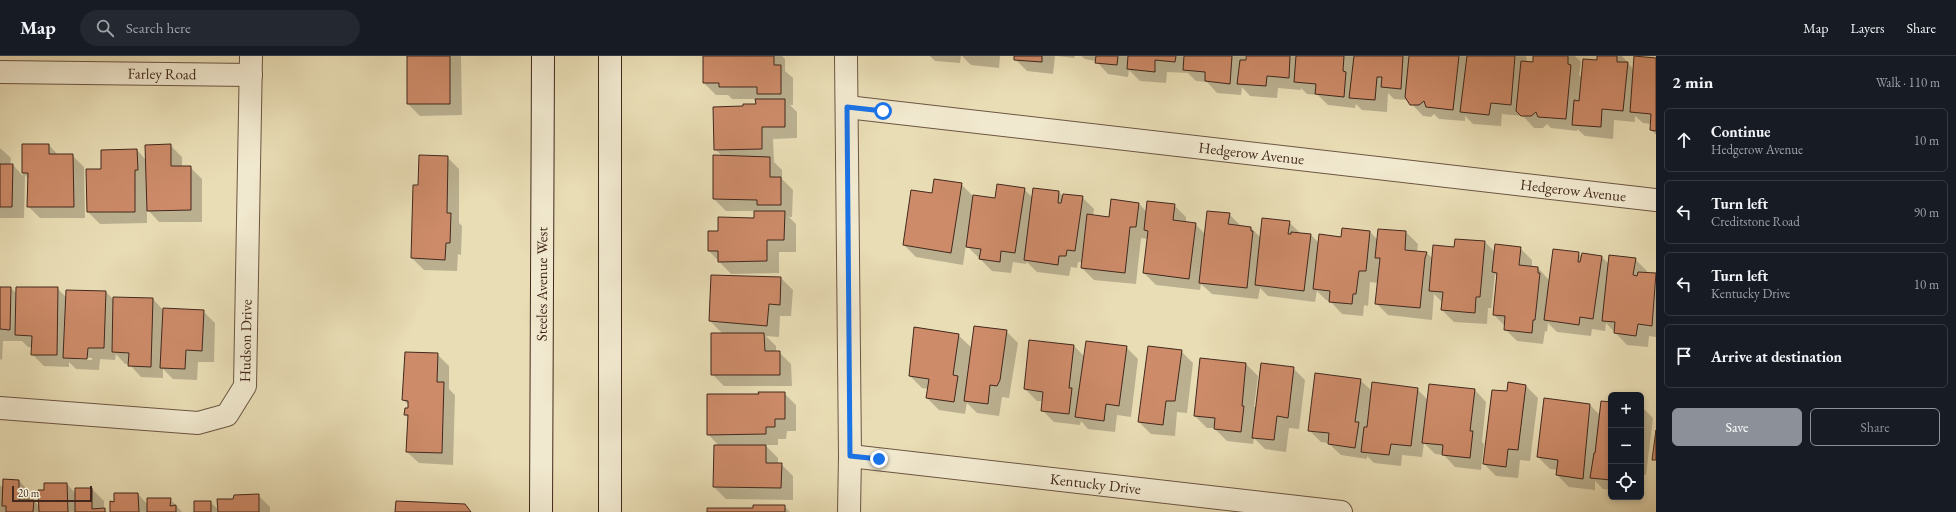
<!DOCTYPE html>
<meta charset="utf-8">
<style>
:root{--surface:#171b24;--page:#242831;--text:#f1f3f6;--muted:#9ea1a6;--line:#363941;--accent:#8c9099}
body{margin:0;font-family:"EB Garamond",serif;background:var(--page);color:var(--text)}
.controls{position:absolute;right:12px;bottom:12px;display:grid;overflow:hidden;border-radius:6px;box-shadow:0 2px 6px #0003}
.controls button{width:36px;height:36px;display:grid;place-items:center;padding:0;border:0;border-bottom:1px solid var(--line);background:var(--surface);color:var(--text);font:20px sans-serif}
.scale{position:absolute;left:12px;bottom:10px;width:80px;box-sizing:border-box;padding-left:4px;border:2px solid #42281c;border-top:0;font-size:11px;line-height:14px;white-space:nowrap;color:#42281c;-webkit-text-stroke:3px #f1e9cf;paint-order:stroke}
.stop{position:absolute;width:12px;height:12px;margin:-9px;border:3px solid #1a73e8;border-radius:50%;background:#fff}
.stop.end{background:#1a73e8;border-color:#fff;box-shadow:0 1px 4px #0008}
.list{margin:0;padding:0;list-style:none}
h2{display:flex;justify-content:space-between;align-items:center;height:52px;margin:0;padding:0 16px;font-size:17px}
h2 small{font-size:13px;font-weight:400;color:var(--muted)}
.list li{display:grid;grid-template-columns:26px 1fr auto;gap:12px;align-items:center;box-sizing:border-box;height:64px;margin:0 8px 8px;padding:0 8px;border:1px solid var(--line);border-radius:6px}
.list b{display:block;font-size:15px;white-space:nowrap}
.list p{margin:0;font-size:13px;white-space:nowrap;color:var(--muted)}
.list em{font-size:13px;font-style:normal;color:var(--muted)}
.actions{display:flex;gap:8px;padding:12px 16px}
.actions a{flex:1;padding:9px 0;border:1px solid var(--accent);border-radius:6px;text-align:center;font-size:14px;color:var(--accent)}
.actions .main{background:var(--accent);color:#fff}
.icon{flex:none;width:22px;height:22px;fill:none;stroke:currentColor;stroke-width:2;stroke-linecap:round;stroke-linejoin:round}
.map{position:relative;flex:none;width:1656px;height:456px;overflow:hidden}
header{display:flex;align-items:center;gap:24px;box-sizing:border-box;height:56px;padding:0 20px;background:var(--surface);border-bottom:1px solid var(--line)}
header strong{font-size:19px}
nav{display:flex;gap:22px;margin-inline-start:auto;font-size:14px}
.search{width:280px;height:36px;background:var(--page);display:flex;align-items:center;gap:10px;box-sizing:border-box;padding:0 14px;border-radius:22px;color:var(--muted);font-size:15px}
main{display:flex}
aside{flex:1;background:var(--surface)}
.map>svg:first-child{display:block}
</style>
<header>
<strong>Map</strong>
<div class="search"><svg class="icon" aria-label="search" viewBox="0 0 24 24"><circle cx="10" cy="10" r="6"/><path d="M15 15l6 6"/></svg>Search here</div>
<nav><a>Map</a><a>Layers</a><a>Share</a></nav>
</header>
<main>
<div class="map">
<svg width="1656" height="456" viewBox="0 0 1656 456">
<rect width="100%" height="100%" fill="#e9ddb5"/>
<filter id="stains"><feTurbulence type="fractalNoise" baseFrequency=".005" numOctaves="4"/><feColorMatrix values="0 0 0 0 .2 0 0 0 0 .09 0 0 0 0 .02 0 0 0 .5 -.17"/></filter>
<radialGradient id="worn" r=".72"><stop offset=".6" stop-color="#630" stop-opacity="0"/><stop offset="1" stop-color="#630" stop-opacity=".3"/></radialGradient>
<!-- shadow -->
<path fill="#0003" fill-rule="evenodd" d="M408 0H461L462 59 420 60 408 48Z
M704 0H782L785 3V15L793 22V49H790L797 56V82L773 83 774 106 782 114V123L793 134 792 161H789L796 168V196H779V217L731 218 709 195 719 176 755 163V155H726L714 143 722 100 715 93 744 51 757 49 756 43H732L728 39H716L704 27Z
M930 0H961L960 7 935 5Z
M962 0H1000L999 12 971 9Z
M1015 0H1055L1053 18 1027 15 1015 3Z
M1057 0H1075L1074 2Z
M1081 0H1245V5H1247V0H1526L1527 6 1534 7V0H1575L1581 6 1579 19 1582 21 1598 5V0H1622L1634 14 1656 3V79L1651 74V68L1643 67 1635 60V66L1614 64 1613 83 1585 80 1577 73V75L1551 72 1547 68 1543 72H1534L1523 60 1502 58 1501 70 1473 68 1465 60V65L1439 63 1434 58 1431 61 1423 60 1408 44 1394 43 1388 37 1387 56 1362 54 1356 48 1355 52 1328 49 1318 39 1307 38 1301 32V34L1278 32 1277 42 1250 40 1242 31 1241 39 1217 37 1207 26 1196 25 1188 17 1167 16 1166 27 1140 25 1129 14 1128 21 1108 18 1096 5 1085 3Z
M23 89H49L58 99H72L84 111 85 162H40L28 150 29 123 25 119 24 162H0V92L11 102 10 109H13L23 120Z
M170 89 182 101V111H190L202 123V166H159L147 153V167L100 168 88 156 102 114 137 94 146 104Z
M447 101 459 113V167L462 170 461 199 458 198 457 215 424 214 412 202Z
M961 128 973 140 996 143 1024 133 1033 142 1059 136 1063 141H1082L1094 153 1093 160 1110 162 1139 148 1147 156 1174 149 1186 161V167L1195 168 1205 178 1229 158 1241 170 1251 172 1261 182 1289 166 1301 178 1311 179 1319 187 1370 176 1378 184 1379 174 1406 176 1418 188 1417 196 1427 197 1433 203 1455 192 1485 186 1495 196 1520 192 1532 204V212H1538L1550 225 1578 197 1582 201V199L1602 201 1609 208 1635 203 1647 215V218L1656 219V281L1649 280 1648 291 1627 289 1606 267 1605 275 1592 273 1591 280 1557 276 1548 267 1547 276 1545 275 1543 288 1517 285 1505 273V270L1494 259 1498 221 1495 218 1491 252H1488L1487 268 1454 266 1442 254 1443 247 1434 238 1432 264 1388 259 1376 247 1378 227 1370 226 1368 250 1364 249 1363 260 1342 258 1330 245 1326 244 1317 235 1315 246 1268 240 1260 232 1258 243 1212 238 1201 228 1200 234 1156 229 1144 217 1148 183 1141 182 1136 228 1094 224 1082 212V206H1078L1077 212 1071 211 1069 220 1037 216 1027 206 1026 208 1013 206 1011 217 992 215 966 189 963 209 916 201 904 189 912 135 933 138Z
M781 222 793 234 791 260H780L779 281 766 280 776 290V296H779L791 308 792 330H724L712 318 723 278 710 265Z
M0 232H11L17 238 57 232 67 242 106 236 114 244 153 243 164 255H203L215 267 214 306H198L197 324 173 323 163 313V322L141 321 129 308H125L116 298 115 304 100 303 99 314 76 313 69 306V311L44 310 32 298V291H28L22 285H3L2 304 0 303ZM75 301 92 302V304L75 303Z
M1006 275 1018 287 1009 342 1002 341 999 360 977 357 967 347 965 358 939 354 927 342 928 333 922 332 910 320 958 279 972 292Z
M1074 290 1085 301 1126 291 1138 303 1131 361 1117 359 1115 376 1088 373 1081 365 1080 369 1054 366 1042 354 1043 345H1037L1025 333Z
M1181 295 1193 307 1187 357 1177 356 1175 380 1151 378 1139 366Z
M437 298 449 310V333L455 339 453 409 419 407 407 396 409 362 405 359 409 349 403 344Z
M1246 308 1258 320 1254 351H1256L1293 312 1305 324 1299 373 1289 372 1286 396 1265 393 1254 382 1253 388 1227 385 1214 372H1207L1195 360Z
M1360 324 1372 335 1417 333 1428 344 1475 334 1486 346 1482 386 1484 388 1481 414 1455 411 1444 399 1435 398 1424 387 1422 401 1402 399 1401 410 1374 407 1367 400V403L1341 399 1328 387 1321 386 1309 374Z
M1526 330 1538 342 1530 405 1520 404 1518 422 1496 420 1484 408 1508 336Z
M784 337 796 349V375H787L786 383H778V389H765L778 402V408H781L793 420V444L726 443 714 431 719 390 708 378V339Z
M1611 347V434L1603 433 1595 425V434L1569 431 1557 419 1558 414 1550 413 1538 401 1590 349 1601 360Z
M1641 350 1653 362 1646 419 1641 418Z
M18 424 30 436V445H34L40 451 45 435 67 428 76 438 92 433 104 445V453L107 456H0V429L4 433Z
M138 438 148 449 170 443 182 456H111L115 447Z
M258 439 270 451V456H195L210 446 219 454 234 444Z
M784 450 790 456H708L754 453Z"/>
<!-- building -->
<path fill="#cd8b69" stroke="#42281c" d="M407 0H450V48H407Z
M703 0H774V9H781V38H757V31H719V27H703Z
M1014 0H1042V6L1014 4Z
M1096 0H1118L1117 9 1095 7Z
M1128 0H1176L1175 6 1155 4V16L1127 13Z
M1184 0H1232L1230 28 1205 25V16L1183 14Z
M1246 0H1290L1289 22 1267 20 1266 30 1237 28 1240 4H1246Z
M1296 0H1344L1343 15 1346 16 1344 41 1315 38 1316 28 1294 26Z
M1354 0H1403L1401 33 1381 31 1382 21H1377L1375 44 1349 42Z
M1409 0H1459L1453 54 1426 51 1424 45 1419 49H1410L1405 41Z
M1467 0H1515L1511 49 1491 47 1489 59 1460 56Z
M1533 0H1568V8L1571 9 1566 63 1538 61 1536 56 1531 60H1521L1516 55 1521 5 1533 6Z
M1597 0H1617V6H1628L1623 55 1602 53 1601 71 1572 69 1574 44 1579 45 1583 3 1597 4Z
M1634 0 1656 2V75L1650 74 1651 58 1630 56Z
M755 43H785V71H762V93L714 94 713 51 743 50V48H756Z
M22 88H49V98H73L74 151H27L28 117H22Z
M171 88V110H191V154L147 155 145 89Z
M137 93 138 114H135V156H87L86 113H101V94Z
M419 99 448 100 447 157H451L450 187H446L445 204 411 202 413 129H418Z
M713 99 770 101V121H781V149H757V144L713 143Z
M0 108H13L12 151H0Z
M934 123 962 127 951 197 903 189 911 134 932 137Z
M997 128 1025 132 1015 197 1001 195 1000 206 979 203 981 193 966 191 973 139 995 142Z
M1033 132 1059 135 1058 147H1061L1063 138 1083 140 1075 195 1067 194 1066 200H1059L1058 209 1024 204Z
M1111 143 1139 147 1136 171H1130L1125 217 1081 212 1087 158 1109 161Z
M1147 145 1175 148 1173 164 1196 167 1189 223 1143 217 1148 175 1144 174Z
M754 155H785L784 184H767V205L718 206V195H708V175H718V161L754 162Z
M1207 155 1230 157 1228 168 1251 171V175H1253L1247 232 1199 227Z
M1262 162 1290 165 1288 178H1291V176L1311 178 1304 235 1255 229Z
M1342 172 1370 175 1366 215H1359L1356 238H1353L1352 248 1329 246 1330 235 1313 233 1319 178 1341 181Z
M1378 173 1406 175 1405 194 1427 196 1425 202 1420 252 1375 248 1380 202H1375Z
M1455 183 1485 185 1480 241H1476L1475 257 1441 254 1443 236 1429 235 1433 189 1454 191Z
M1495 188 1521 191 1519 209 1538 211V217H1540L1535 264H1533L1532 277 1504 274 1505 260 1493 259 1497 217 1492 216Z
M1553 193 1579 196 1578 206H1580L1582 197 1602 200 1593 263 1580 261 1579 269 1544 264Z
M1609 199 1636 202 1633 219 1637 220 1638 216 1656 217 1652 270 1638 268 1636 280 1614 277 1615 266 1602 265Z
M711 219 781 221 780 249 769 248 767 270 709 265Z
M0 231H11L10 274 0 273Z
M16 231H58L57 299H31L32 280 15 279Z
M66 234 106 235 104 292H88L87 303 63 302Z
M113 241 153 242 151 311 128 310 129 297 112 296Z
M163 252 204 254 202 295 186 294 185 313 160 312Z
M974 270 1007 274 1000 324 997 330 990 329 988 348 964 345Z
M914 271 959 278 953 319 958 320 954 346 926 342 929 323 909 320Z
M711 277H764L765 295H780V319H711Z
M1029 284 1074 289 1069 332H1072L1069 358 1041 355 1043 336 1024 333Z
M1086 285 1127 290 1119 350 1106 348 1104 365 1075 361Z
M1148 290 1182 294 1175 345H1166L1163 369 1138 366Z
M405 296 438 297 437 326H444L442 397 406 396 408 359H404L405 352H408V345L402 344Z
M1200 302 1246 307 1242 350H1244L1241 376 1214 373 1215 362 1194 360Z
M1261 307 1294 311 1288 362 1277 360 1274 384 1252 382Z
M1315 317 1361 323 1355 366H1359L1355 392 1328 388 1329 377 1308 375Z
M1372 326 1418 332 1411 390 1391 388 1389 399 1361 396 1364 371H1367Z
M1508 326 1526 329 1518 394 1508 393 1506 411 1483 408 1492 334 1507 335Z
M1429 328 1475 333 1470 375H1473L1470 402 1442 399 1443 389 1422 387Z
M758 336H785V363H775V371H766V378L707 379V338H759Z
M1544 342 1590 348 1583 423 1556 419 1558 404 1537 401Z
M1601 345 1611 346V424L1590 422 1594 397H1595Z
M1656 374V404H1652Z
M714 389H766V407H782L781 432 713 431Z
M3 423 19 424V444H34L33 456H6V450H2Z
M44 427H67L68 456H39L38 434H44Z
M75 432H92V453L105 452V456H75Z
M114 437H138L139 456H110V445L114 446Z
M259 438V456H218L217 443H233L234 439Z
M147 442H171L170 450 176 449V456H147Z
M194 445H211V456H194Z
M396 445 465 448 471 456H395Z
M753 449H785V456H707V452H753Z"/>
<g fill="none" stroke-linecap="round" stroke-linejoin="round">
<defs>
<g id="minor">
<path d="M846 0 850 400 849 456"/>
<path id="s1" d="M0 16 251 19"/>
<path id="s2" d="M847 51 1656 144"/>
<path id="s3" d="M0 352 198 367 227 359 245 330 251 0"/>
<path id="s4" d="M850 400 1341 456"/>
</g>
<g id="secondary">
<path d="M610 0V456"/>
<path id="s5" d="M541 456 543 0"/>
</g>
</defs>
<!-- minor casing -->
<use href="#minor" stroke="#6c5542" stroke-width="24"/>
<!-- secondary casing -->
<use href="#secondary" stroke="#42281c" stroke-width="24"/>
<!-- minor -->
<use href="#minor" stroke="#f1e9cf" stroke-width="22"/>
<!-- secondary -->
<use href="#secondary" stroke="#f1e9cf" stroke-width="22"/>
</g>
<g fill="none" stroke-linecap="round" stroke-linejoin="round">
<!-- route -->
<path stroke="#1a73e8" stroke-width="5" d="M879 403 850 400 847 51 883 55"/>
</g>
<g text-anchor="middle" stroke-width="3.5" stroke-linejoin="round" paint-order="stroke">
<!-- street labels -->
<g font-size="15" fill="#42281c" stroke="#f1e9cf">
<text dy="5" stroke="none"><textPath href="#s1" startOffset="162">Farley Road</textPath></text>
<text dy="5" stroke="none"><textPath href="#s2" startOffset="407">Hedgerow Avenue</textPath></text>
<text dy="5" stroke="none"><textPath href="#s2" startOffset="731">Hedgerow Avenue</textPath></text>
<text dy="5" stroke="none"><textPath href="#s5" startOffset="228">Steeles Avenue West</textPath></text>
<text dy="5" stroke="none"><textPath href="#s3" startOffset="308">Hudson Drive</textPath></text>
<text dy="5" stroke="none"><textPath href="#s4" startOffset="247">Kentucky Drive</textPath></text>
</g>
</g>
<rect width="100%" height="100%" filter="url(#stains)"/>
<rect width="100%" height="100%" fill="url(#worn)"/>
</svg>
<div class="controls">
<button>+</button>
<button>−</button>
<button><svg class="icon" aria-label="locate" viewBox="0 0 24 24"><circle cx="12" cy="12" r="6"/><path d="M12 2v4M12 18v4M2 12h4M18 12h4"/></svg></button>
</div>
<div class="scale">20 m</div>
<div class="stop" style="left:883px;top:55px"></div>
<div class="stop end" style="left:879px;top:403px"></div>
</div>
<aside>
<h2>2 min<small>Walk · 110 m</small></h2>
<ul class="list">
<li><svg class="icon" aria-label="ahead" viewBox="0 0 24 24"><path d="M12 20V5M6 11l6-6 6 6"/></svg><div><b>Continue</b><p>Hedgerow Avenue</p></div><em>10 m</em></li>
<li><svg class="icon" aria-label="left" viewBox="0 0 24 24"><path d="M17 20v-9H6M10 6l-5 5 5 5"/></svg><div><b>Turn left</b><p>Creditstone Road</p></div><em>90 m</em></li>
<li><svg class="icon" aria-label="left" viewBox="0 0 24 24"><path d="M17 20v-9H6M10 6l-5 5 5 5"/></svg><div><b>Turn left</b><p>Kentucky Drive</p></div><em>10 m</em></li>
<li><svg class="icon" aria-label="arrive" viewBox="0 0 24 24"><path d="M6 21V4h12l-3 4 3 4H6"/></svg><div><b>Arrive at destination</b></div></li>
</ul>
<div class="actions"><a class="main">Save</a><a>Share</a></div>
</aside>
</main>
